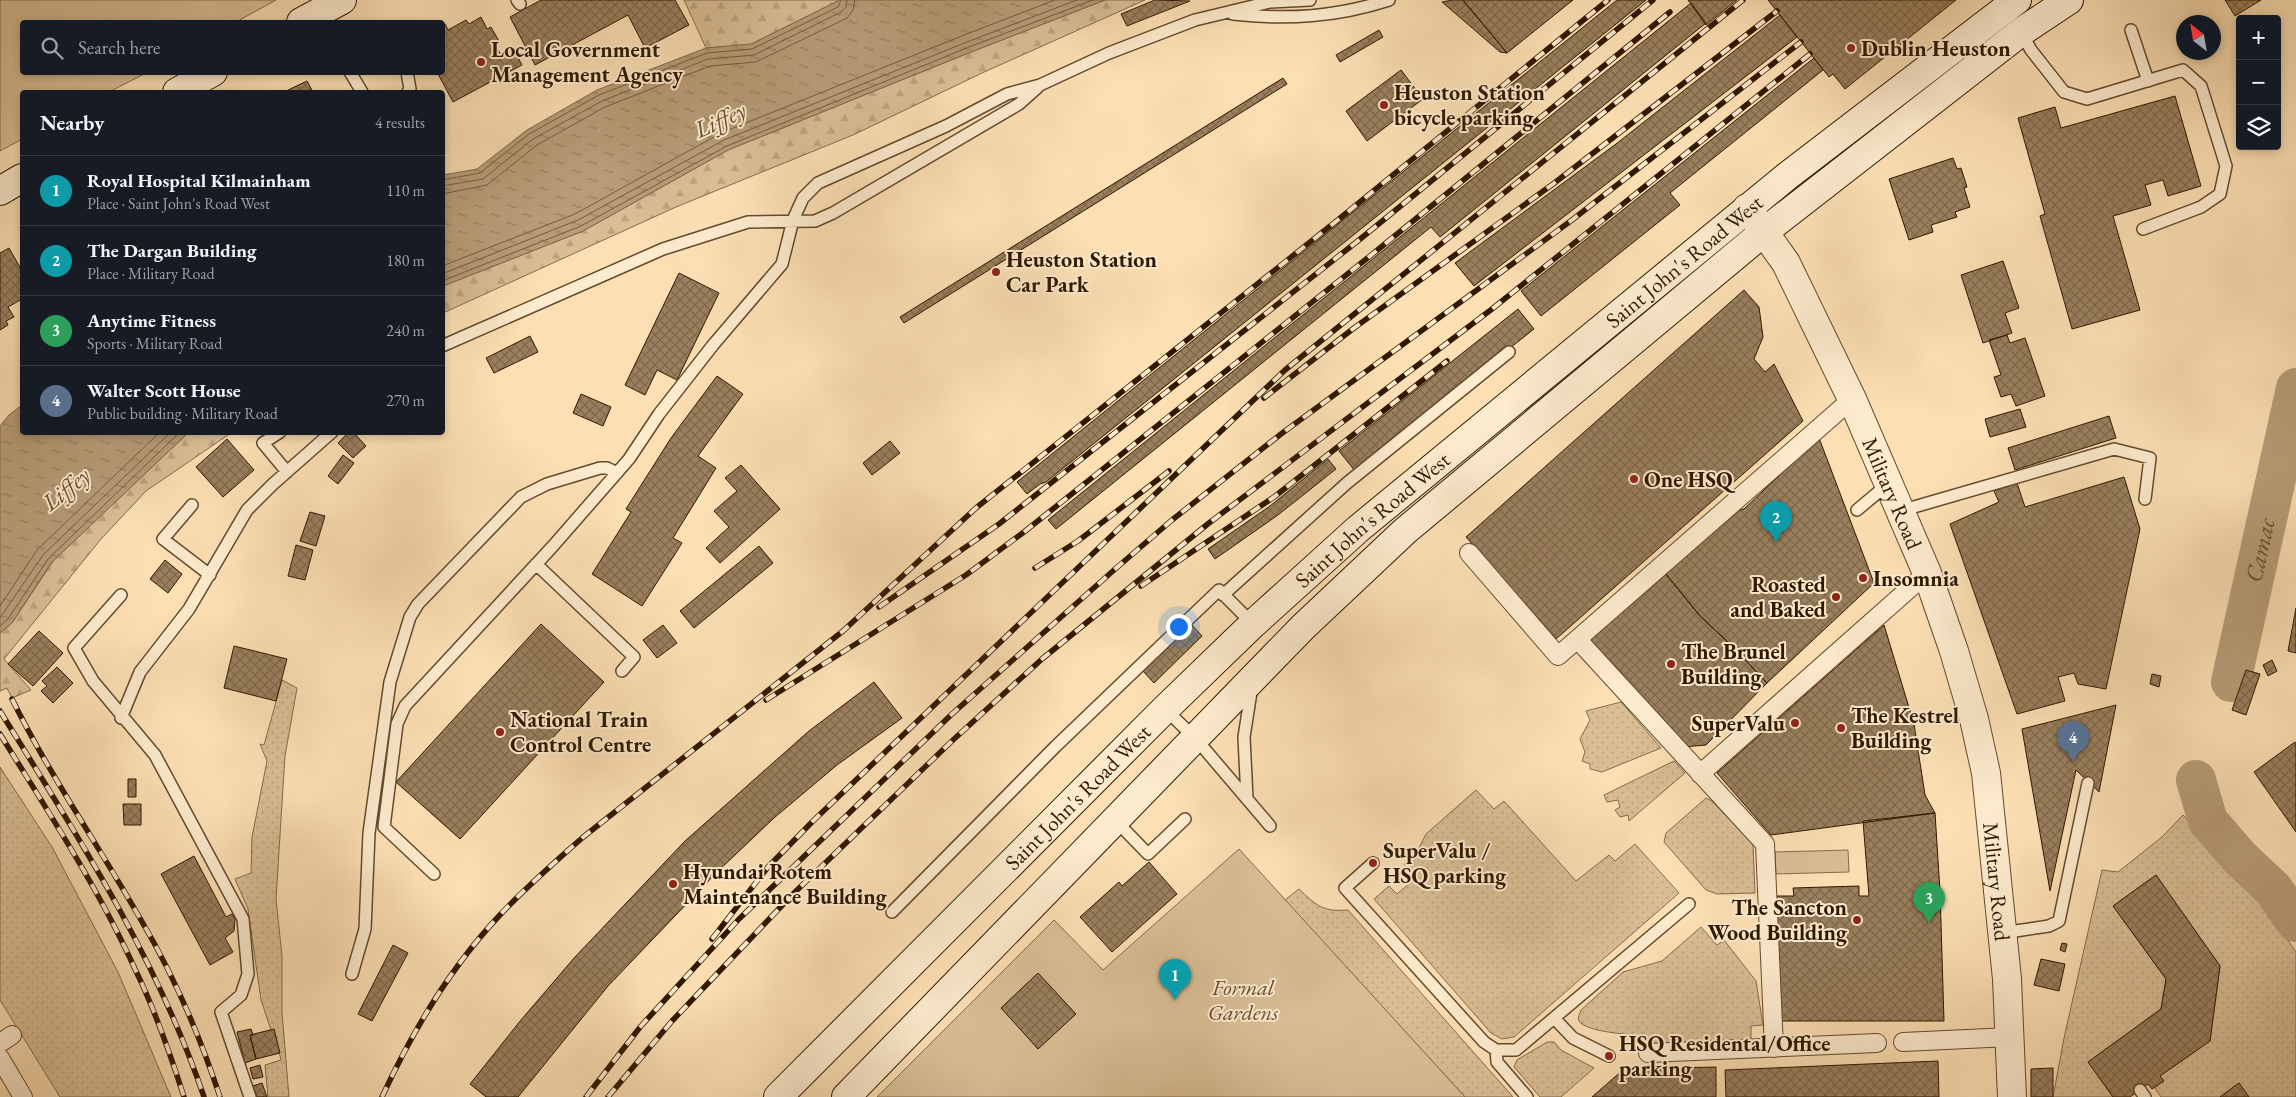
<!DOCTYPE html>
<meta charset="utf-8">
<style>
:root{--surface:#171b24;--page:#242831;--text:#f1f3f6;--muted:#9ea1a6;--line:#363941;--accent:#7c3aed}
body{margin:0;font-family:"EB Garamond",serif;background:var(--page);color:var(--text)}
.controls{position:absolute;right:15px;top:15px;display:grid;overflow:hidden;border-radius:5px;box-shadow:0 2px 8px #0003}
.controls button{width:45px;height:45px;display:grid;place-items:center;padding:0;border:0;border-bottom:1px solid var(--line);background:var(--surface);color:var(--text);font:25px sans-serif}
.compass{position:absolute;left:2176px;top:15px;width:45px;height:45px;border-radius:50%;background:var(--surface);box-shadow:0 2px 8px #0003;rotate:329deg}
.you{position:absolute;left:1178px;top:626px;width:18px;height:18px;margin:-12px;border:4px solid #fff;border-radius:50%;background:#1a73e8;box-shadow:0 0 0 8px #1a73e833}
.badge{display:grid;place-items:center;width:32px;height:32px;border-radius:50%;background:var(--accent);color:#fff;font-size:16px;font-weight:700}
.pin{position:absolute;translate:-50% -41px;filter:drop-shadow(0 1px 2px #0008)}
.pin::after{content:'';position:absolute;top:26px;width:18px;height:15px;background:inherit;clip-path:polygon(0 0,100% 0,50% 100%)}
.list{margin:0;padding:0;list-style:none}
h2{display:flex;justify-content:space-between;align-items:center;height:65px;margin:0;padding:0 20px;font-size:21px}
h2 small{font-size:16px;font-weight:400;color:var(--muted)}
.list li{display:grid;grid-template-columns:32px 1fr auto;gap:15px;align-items:center;box-sizing:border-box;height:70px;padding:0 20px;border-top:1px solid var(--line)}
.list b{display:block;font-size:19px;white-space:nowrap}
.list p{margin:0;font-size:16px;white-space:nowrap;color:var(--muted)}
.list em{font-size:16px;font-style:normal;color:var(--muted)}
.icon{flex:none;width:28px;height:28px;fill:none;stroke:currentColor;stroke-width:2;stroke-linecap:round;stroke-linejoin:round}
.map{position:relative;flex:none;width:2296px;height:1097px;overflow:hidden}
.search{position:absolute;background:var(--surface);box-shadow:0 2px 8px #0003;left:20px;top:20px;width:425px;height:55px;display:flex;align-items:center;gap:12px;box-sizing:border-box;padding:0 18px;border-radius:5px;color:var(--muted);font-size:19px}
.panel{position:absolute;background:var(--surface);box-shadow:0 2px 8px #0003;left:20px;top:90px;width:425px;height:345px;border-radius:5px}
.map>svg:first-child{display:block}
</style>
<div class="map">
<svg width="2296" height="1097" viewBox="0 0 2296 1097">
<defs>
<pattern id="grass-dots" width="8" height="8" patternUnits="userSpaceOnUse" patternTransform="scale(1.25)"><rect width="8" height="8" fill="#d9be95"/><path d="M2 2h.1M6 6h.1" fill="none" stroke="#bba37f" stroke-width="1.8" stroke-linecap="round"/></pattern>
<pattern id="forest-firs" width="22" height="20" patternUnits="userSpaceOnUse" patternTransform="scale(1.25)"><rect width="22" height="20" fill="#d9be95"/><path d="M5 1l3.5 6h-7zM16 11l3.5 6h-7z" fill="#bba37f"/></pattern>
<pattern id="water-ripples" width="26" height="14" patternUnits="userSpaceOnUse" patternTransform="scale(1.25)"><rect width="26" height="14" fill="#b79c77"/><path d="M2 4q2-2 4 0t4 0M15 11q2-2 4 0t4 0" fill="none" stroke="#957e5f"/></pattern>
<pattern id="building-cross-hatch" width="8" height="8" patternUnits="userSpaceOnUse" patternTransform="scale(1.25)"><rect width="8" height="8" fill="#9a805e"/><path d="M0 0l8 8M0 8l8-8" fill="none" stroke="#7e684b"/></pattern>
</defs>
<rect width="100%" height="100%" fill="#fce0b4"/>
<filter id="stains"><feTurbulence type="fractalNoise" baseFrequency=".004" numOctaves="4"/><feColorMatrix values="0 0 0 0 .2 0 0 0 0 .09 0 0 0 0 .02 0 0 0 .5 -.17"/></filter>
<radialGradient id="worn" r=".72"><stop offset=".6" stop-color="#630" stop-opacity="0"/><stop offset="1" stop-color="#630" stop-opacity=".3"/></radialGradient>
<!-- grass -->
<path fill="url(#grass-dots)" stroke="#846b4a" d="M282 680 297 688 285 756 276 899 282 956V1012L289 1097H268L265 1065 281 1060 274 1029 271 1030 261 1000 248 909 235 879 251 873 252 837 267 761 260 744 264 745Z
M1621 702 1661 748 1602 772 1590 769V764L1582 761 1585 752 1580 739 1590 720 1586 711Z
M1674 761 1685 773 1629 821 1628 815 1620 817 1615 810 1620 807 1618 800 1607 802 1604 795Z
M0 767 52 847 118 972 171 1097H60L0 1000Z
M1476 790 1494 809 1504 801 1576 881 1609 855 1615 861 1635 844 1679 893 1514 1037 1502 1039 1491 1033 1374 899 1389 886 1397 894 1416 878 1404 864 1417 852 1426 834Z
M1706 798 1712 801 1753 844 1755 893 1717 894 1706 890 1664 842 1666 833Z
M2183 815 2246 880 2296 952V1097H2249L2239 1083 2220 1097H2161L2154 1087 2164 1081 2160 1076 2210 1041 2220 966 2156 875 2113 906 2166 979 2161 1009 2088 1062 2113 1097H2053L2064 1038 2102 870 2118 872 2162 837Z
M1299 889C1317 906 1323 912 1348 910L1513 1097H1465L1285 900Z
M1701 927 1717 945 1724 940 1756 981 1763 1025 1751 1026V1043H1640V1036C1627 1034 1586 1032 1579 1021 1577 1017 1580 1014 1581 1010L1623 972 1662 961Z
M1547 1042H1554L1561 1050 1594 1068 1561 1097H1540L1514 1067 1517 1060Z"/>
<!-- forest -->
<path fill="url(#forest-firs)" stroke="#846b4a" d="M684 0H840L750 45 706 48Z
M1105 0H1145L982 73 853 135 676 207 443 313V286L583 231 728 150 971 52Z
M188 433H231L146 491 101 539 4 659 31 690 12 698 7 688 0 691V633L12 623 54 560Z"/>
<!-- green -->
<path fill="#d9be95" stroke="#846b4a" d="M0 0H276L236 22H22V72L146 73 109 92H22V139L0 151Z
M1239 849 1465 1097H877L1054 920 1103 970Z
M1848 850 1849 872 1776 874 1775 852Z"/>
<!-- water -->
<path fill="url(#water-ripples)" stroke="#816747" d="M840 0H1105L971 52 728 150 583 231 443 286V175L477 169 527 130 597 90 706 48 751 44Z
M22 405V432L188 433 51 563 12 623 0 633V426L9 415Z"/>
<g fill="none" stroke-linecap="round" stroke-linejoin="round">
<!-- shore -->
<path stroke="#745a3c" stroke-width="1" d="M442 180 480 173 529 134 599 95 707 53 752 49 838 7 841 0
M442 186 483 179 533 139 602 101 708 59 754 55 841 12 846 7 847 0
M442 194 487 185 537 145 605 107 710 66 756 62 847 18 853 10 855 0
M442 266 575 214 721 133 964 35 1055 0
M442 274 578 220 724 140 967 42 1077 0
M442 281 581 226 727 146 969 47 1093 0
M0 606 37 550 160 432
M0 618 43 555 171 432
M0 626 8 619 48 559 180 432"/>
<!-- river -->
<g stroke="#b79c77" stroke-width="40">
<path id="s1" d="M2231 682 2296 388"/>
<path d="M2196 780 2208 821 2240 858 2273 889 2296 922"/>
</g>
</g>
<!-- building -->
<path fill="url(#building-cross-hatch)" stroke="#301800" d="M541 0H675L689 25 645 48 628 15 535 65 510 17Z
M1155 0 1190 1 1127 26 1121 14Z
M1452 0H1463L1507 53 1500 52 1442 2Z
M1463 0H1573L1507 53Z
M1617 0H1646L1046 482 1040 484 1027 494 1017 482Z
M1688 0H1737L1706 25Z
M1768 0H1956L1845 89 1833 74 1829 77Z
M2225 0H2261L2235 16Z
M1691 3 1706 23 1440 237 1431 227 1056 529 1048 520Z
M1780 15 1797 37 1474 286 1455 263 1616 144Z
M481 17 487 29 491 27 500 43 495 45 503 58 515 52 522 65 453 102 437 72H442V25L445 24 448 30 466 20 469 24Z
M1379 30 1383 37 1340 62 1336 55Z
M1814 58 1823 70 1670 193 1680 205 1541 316 1521 291Z
M1401 70 1423 99 1367 141 1346 111Z
M1283 78 1287 84 904 323 900 317Z
M307 81 313 92H284Z
M2175 96 2201 186 2168 196 2163 180 2145 185 2151 205 2113 216 2140 310 2072 329 2040 216 2045 214 2018 118 2055 107 2061 128Z
M1953 158 1957 169 1961 168 1967 187 1964 188 1970 207 1955 212 1957 217 1931 225 1933 232 1909 240 1889 179Z
M9 248 22 271V299L8 307 14 317 6 321 8 325 0 330V253Z
M2003 261 2019 308 2005 313 2012 333 1983 343 1961 275Z
M679 273 719 293 677 380 657 370 645 395 625 385Z
M1744 290 1759 307 1763 337 1754 359 1765 372 1774 364 1803 421 1556 639 1466 537Z
M1518 309 1534 329 1355 471 1339 451Z
M2007 335 2010 343 2025 338 2045 396 2016 406 2011 394 2001 397 1994 377 2001 375 1989 340Z
M530 336 538 352 494 373 486 358Z
M717 376 743 394 698 456 716 468 673 538 682 543 642 606 592 574 631 512 626 509 671 438Z
M581 394 611 407 603 426 573 413Z
M2020 409 2026 427 1990 437 1985 419Z
M2109 416 2116 438 2015 470 2008 448Z
M349 432H353L366 446 353 458 338 443Z
M1819 438 1874 583 1767 683 1731 645 1700 616 1661 568 1729 513 1744 509Z
M227 439 254 470 223 497 196 467Z
M890 441 900 453 872 475 863 463Z
M343 455 354 463 338 484 328 476Z
M1328 459 1336 469 1278 515 1215 559 1208 549 1270 506Z
M741 465 780 509 720 563 706 548 729 527 714 511 737 491 725 478Z
M2124 477 2140 529 2106 689 2078 684 2074 673 2058 677 2065 701 2017 714 1950 524 1999 502 1994 491 2017 483 2025 507Z
M310 512 325 516 316 546 300 541Z
M296 545 313 550 305 580 288 576Z
M759 546 773 563 694 628 680 611Z
M165 560 182 574 168 593 150 579Z
M1661 568 1700 616 1731 645 1767 683 1706 745 1683 747 1574 643Z
M2296 608V653L2288 651Z
M541 624 604 682 460 839 396 782Z
M663 625 677 643 657 658 643 640Z
M1192 625 1202 636 1154 683 1143 671Z
M1884 625 1914 724 1925 795 1935 813 1771 835 1717 773Z
M39 631 63 653 33 686 8 664Z
M234 646 287 659 276 701 224 688Z
M2272 660 2277 671 2268 676 2263 665Z
M57 667 73 683 53 703 41 691 47 686 42 681Z
M2246 670 2260 674 2246 715 2232 710Z
M2152 674 2161 676 2159 687 2150 684Z
M874 682 902 718 837 765 774 818 717 872 608 986 518 1097H486L470 1084 521 1020 575 957 685 841 809 731Z
M2116 705 2099 792 2076 770 2050 891 2022 729Z
M2295 742 2296 744V832L2254 772Z
M128 779H136V797H128Z
M123 804H141V825H124Z
M1935 813 1940 891 1944 1021H1777L1773 896H1794L1793 888 1859 886V896H1869L1863 821Z
M194 856 226 917 232 914 235 919 234 931 225 938 233 952 210 965 161 874Z
M1149 862 1177 894 1112 952 1080 917 1119 882 1122 886Z
M2156 875 2220 966 2210 1041 2160 1076 2164 1081 2152 1089 2148 1084 2130 1097H2113L2088 1062 2161 1009 2166 979 2113 906Z
M2062 943 2067 944 2065 952 2060 950Z
M393 945 408 953 372 1021 358 1014Z
M2041 959 2065 964 2059 991 2034 985Z
M1038 973 1076 1014 1038 1049 1001 1008Z
M251 1029 253 1035H250L256 1059 245 1063 237 1032Z
M274 1029 280 1053 256 1059 250 1035Z
M1938 1061 1939 1097H1726L1725 1070Z
M260 1065 263 1077 253 1079 250 1068Z
M1716 1067V1097H1592L1624 1069Z
M2053 1068V1097H2031V1069Z
M262 1083 267 1097H257L253 1086Z
M2239 1083 2249 1097H2220Z"/>
<g fill="none" stroke-linecap="round" stroke-linejoin="round">
<defs>
<path id="service" d="M517 0 520 4
M1233 14C1288 20 1336 17 1389 0
M2131 30 2148 81
M2021 32 2031 50 2064 92 2087 99 2183 70 2201 86 2226 166 2220 194 2201 207 2143 229
M350 72 362 92
M407 72 410 89 408 92
M442 346 663 249 748 222 815 221 833 213 1019 104 1038 87
M280 432 263 443 287 472
M192 505 163 539 210 575
M1857 510 1888 484
M1900 511 2114 449 2150 458 2145 499
M536 564 634 657 622 671
M121 595 74 648 93 681 155 755 243 919 248 974 241 995 221 1012 250 1097
M1223 595 1347 483 1509 352
M1165 709 1196 739 1270 826
M121 718 140 672 189 609 247 510 273 484 332 432
M1247 799 1244 737 1252 686
M1116 821 1148 854 1185 819
M1373 863 1345 888 1484 1042 1496 1050H1516L1689 904
M434 874 384 827 397 724 405 706 553 546 629 459 659 414 713 345 782 264 793 220 803 198 818 183 946 126 1007 94 1040 85 1109 53 1195 20 1270 2 1310 0
M892 912 1055 747 1219 590 1253 624
M2002 933 2049 926 2059 921 2088 783
M352 974 365 929 369 833 390 682 410 617 418 604 521 497 547 484 600 468H607L617 473
M1554 1018 1573 1038 1609 1056
M1496 1050 1497 1062 1527 1097
M2140 1090 2145 1097"/>
<path id="pedestrian" d="M1469 553 1558 656 1852 399
M1578 640 1765 844 1774 1048
M1700 774 1927 573
M1903 1042 2010 1037
M0 1043 12 1035
M1648 1053 1877 1043
M0 1058 23 1097"/>
<g id="tertiary">
<path id="s2" d="M1747 208 1786 263 1852 399 1927 573 1954 651 1974 719 1986 773 2007 979 2012 1097"/>
</g>
<g id="secondary">
<path d="M301 22 342 0"/>
<path d="M177 92 213 72"/>
<path d="M0 191 22 178"/>
<path id="s3" d="M778 1097 1165 709 1253 624 1358 529 1786 177 2017 0"/>
<path d="M846 1097 1303 627 1405 531 1765 231 2021 32 2069 0"/>
</g>
</defs>
<!-- service casing -->
<use href="#service" stroke="#634a2d" stroke-width="14"/>
<!-- pedestrian casing -->
<use href="#pedestrian" stroke="#634a2d" stroke-width="20"/>
<!-- tertiary casing -->
<use href="#tertiary" stroke="#634a2d" stroke-width="30"/>
<!-- secondary casing -->
<use href="#secondary" stroke="#301800" stroke-width="30"/>
<!-- service -->
<use href="#service" stroke="#fdebce" stroke-width="11"/>
<!-- pedestrian -->
<use href="#pedestrian" stroke="#fdebce" stroke-width="18"/>
<!-- tertiary -->
<use href="#tertiary" stroke="#fdebce" stroke-width="28"/>
<!-- secondary -->
<use href="#secondary" stroke="#fdebce" stroke-width="28"/>
<defs>
<path id="rail" d="M1264 398 1354 328 1553 184 1777 11
M1035 568 1078 541 1169 471
M1141 586 1274 497 1447 361
M879 607 999 524 1359 240 1653 0
M12 699C50 776 99 846 141 920 174 976 200 1036 220 1097
M766 700 966 575 1024 532 1375 252 1670 12
M0 711C77 835 157 958 204 1097
M0 734C47 810 98 887 135 969 155 1010 170 1053 184 1097
M712 939 768 867 813 821 1285 370 1743 0
M382 1097C412 1032 450 968 499 916 525 888 554 863 582 838L843 631 976 508 1339 219 1608 0
M586 1097 641 1026 739 919 952 714 1114 570 1172 520 1281 434 1572 220 1801 42
M608 1097 672 1021 794 893 953 740 1042 659 1209 523 1492 309 1810 54"/>
</defs>
<!-- rail casing -->
<use href="#rail" stroke="#301800" stroke-width="5.5"/>
<!-- rail -->
<use href="#rail" stroke="#fdebce" stroke-width="4" stroke-dasharray="11" stroke-linecap="butt"/>
</g>
<!-- markers -->
<g fill="#8f2418" stroke="#fdebce" stroke-width="2">
<circle cx="1851" cy="48" r="5"/>
<circle cx="481" cy="62" r="5"/>
<circle cx="1384" cy="105" r="5"/>
<circle cx="996" cy="272" r="5"/>
<circle cx="1634" cy="479" r="5"/>
<circle cx="1863" cy="578" r="5"/>
<circle cx="1836" cy="597" r="5"/>
<circle cx="1671" cy="664" r="5"/>
<circle cx="1795" cy="723" r="5"/>
<circle cx="1841" cy="728" r="5"/>
<circle cx="500" cy="732" r="5"/>
<circle cx="1373" cy="863" r="5"/>
<circle cx="673" cy="884" r="5"/>
<circle cx="1857" cy="920" r="5"/>
<circle cx="1609" cy="1056" r="5"/>
</g>
<g text-anchor="middle" stroke-width="4" stroke-linejoin="round" paint-order="stroke">
<!-- poi labels -->
<g font-size="22" font-weight="bold" fill="#301800" stroke="#fdebce" text-anchor="start">
<text x="1861" y="56">Dublin Heuston</text>
<text x="491" y="57">Local Government<tspan x="491" dy="25">Management Agency</tspan></text>
<text x="1394" y="100">Heuston Station<tspan x="1394" dy="25">bicycle parking</tspan></text>
<text x="1006" y="267">Heuston Station<tspan x="1006" dy="25">Car Park</tspan></text>
<text x="1644" y="487">One HSQ</text>
<text x="1873" y="586">Insomnia</text>
<text x="1826" y="592" text-anchor="end">Roasted<tspan x="1826" dy="25">and Baked</tspan></text>
<text x="1681" y="659">The Brunel<tspan x="1681" dy="25">Building</tspan></text>
<text x="1851" y="723">The Kestrel<tspan x="1851" dy="25">Building</tspan></text>
<text x="510" y="727">National Train<tspan x="510" dy="25">Control Centre</tspan></text>
<text x="1785" y="731" text-anchor="end">SuperValu</text>
<text x="1383" y="858">SuperValu /<tspan x="1383" dy="25">HSQ parking</tspan></text>
<text x="683" y="879">Hyundai Rotem<tspan x="683" dy="25">Maintenance Building</tspan></text>
<text x="1847" y="915" text-anchor="end">The Sancton<tspan x="1847" dy="25">Wood Building</tspan></text>
<text x="1619" y="1051">HSQ Residental/Office<tspan x="1619" dy="25">parking</tspan></text>
</g>
<!-- street labels -->
<g font-size="22" fill="#301800" stroke="#fdebce">
<text dy="8" stroke="none"><textPath href="#s3" startOffset="1234">Saint John's Road West</textPath></text>
<text dy="8" stroke="none"><textPath href="#s2" startOffset="321">Military Road</textPath></text>
<text dy="8" stroke="none"><textPath href="#s3" startOffset="829">Saint John's Road West</textPath></text>
<text dy="8" stroke="none"><textPath href="#s3" startOffset="424">Saint John's Road West</textPath></text>
<text dy="8" stroke="none"><textPath href="#s2" startOffset="726">Military Road</textPath></text>
</g>
<!-- park labels -->
<g font-size="22" font-style="italic" fill="#634a2d" stroke="#fdebce">
<text x="1243" y="995">Formal<tspan x="1243" dy="25">Gardens</tspan></text>
</g>
<!-- water labels -->
<g font-size="24" font-style="italic" fill="#664d30" stroke="#fdebce">
<text transform="translate(720 120) rotate(-25)" y="8">Liffey</text>
<text transform="translate(66 489) rotate(-39)" y="8">Liffey</text>
<text dy="8" stroke="none"><textPath href="#s1" startOffset="135">Camac</textPath></text>
</g>
</g>
<rect width="100%" height="100%" filter="url(#stains)"/>
<rect width="100%" height="100%" fill="url(#worn)"/>
</svg>
<div class="controls">
<button>+</button>
<button>−</button>
<button><svg class="icon" aria-label="layers" viewBox="0 0 24 24"><path d="M12 4l9 5-9 5-9-5zM3 14l9 5 9-5"/></svg></button>
</div>
<svg class="compass" viewBox="-18 -18 36 36"><path d="M0-13l5 13h-10z" fill="#e53935"/><path d="M0 13l5-13h-10z" fill="#9ea1a6"/></svg>
<div class="you"></div>
<div class="pin badge" style="left:1175px;top:1000px;background:#0f9aa8">1</div>
<div class="pin badge" style="left:1776px;top:542px;background:#0f9aa8">2</div>
<div class="pin badge" style="left:1929px;top:923px;background:#2e9e5b">3</div>
<div class="pin badge" style="left:2073px;top:762px;background:#5c6f8a">4</div>
<div class="search"><svg class="icon" aria-label="search" viewBox="0 0 24 24"><circle cx="10" cy="10" r="6"/><path d="M15 15l6 6"/></svg>Search here</div>
<section class="panel">
<h2>Nearby<small>4 results</small></h2>
<ul class="list">
<li><span class="badge" style="background:#0f9aa8">1</span><div><b>Royal Hospital Kilmainham</b><p>Place · Saint John's Road West</p></div><em>110 m</em></li>
<li><span class="badge" style="background:#0f9aa8">2</span><div><b>The Dargan Building</b><p>Place · Military Road</p></div><em>180 m</em></li>
<li><span class="badge" style="background:#2e9e5b">3</span><div><b>Anytime Fitness</b><p>Sports · Military Road</p></div><em>240 m</em></li>
<li><span class="badge" style="background:#5c6f8a">4</span><div><b>Walter Scott House</b><p>Public building · Military Road</p></div><em>270 m</em></li>
</ul>
</section>
</div>
